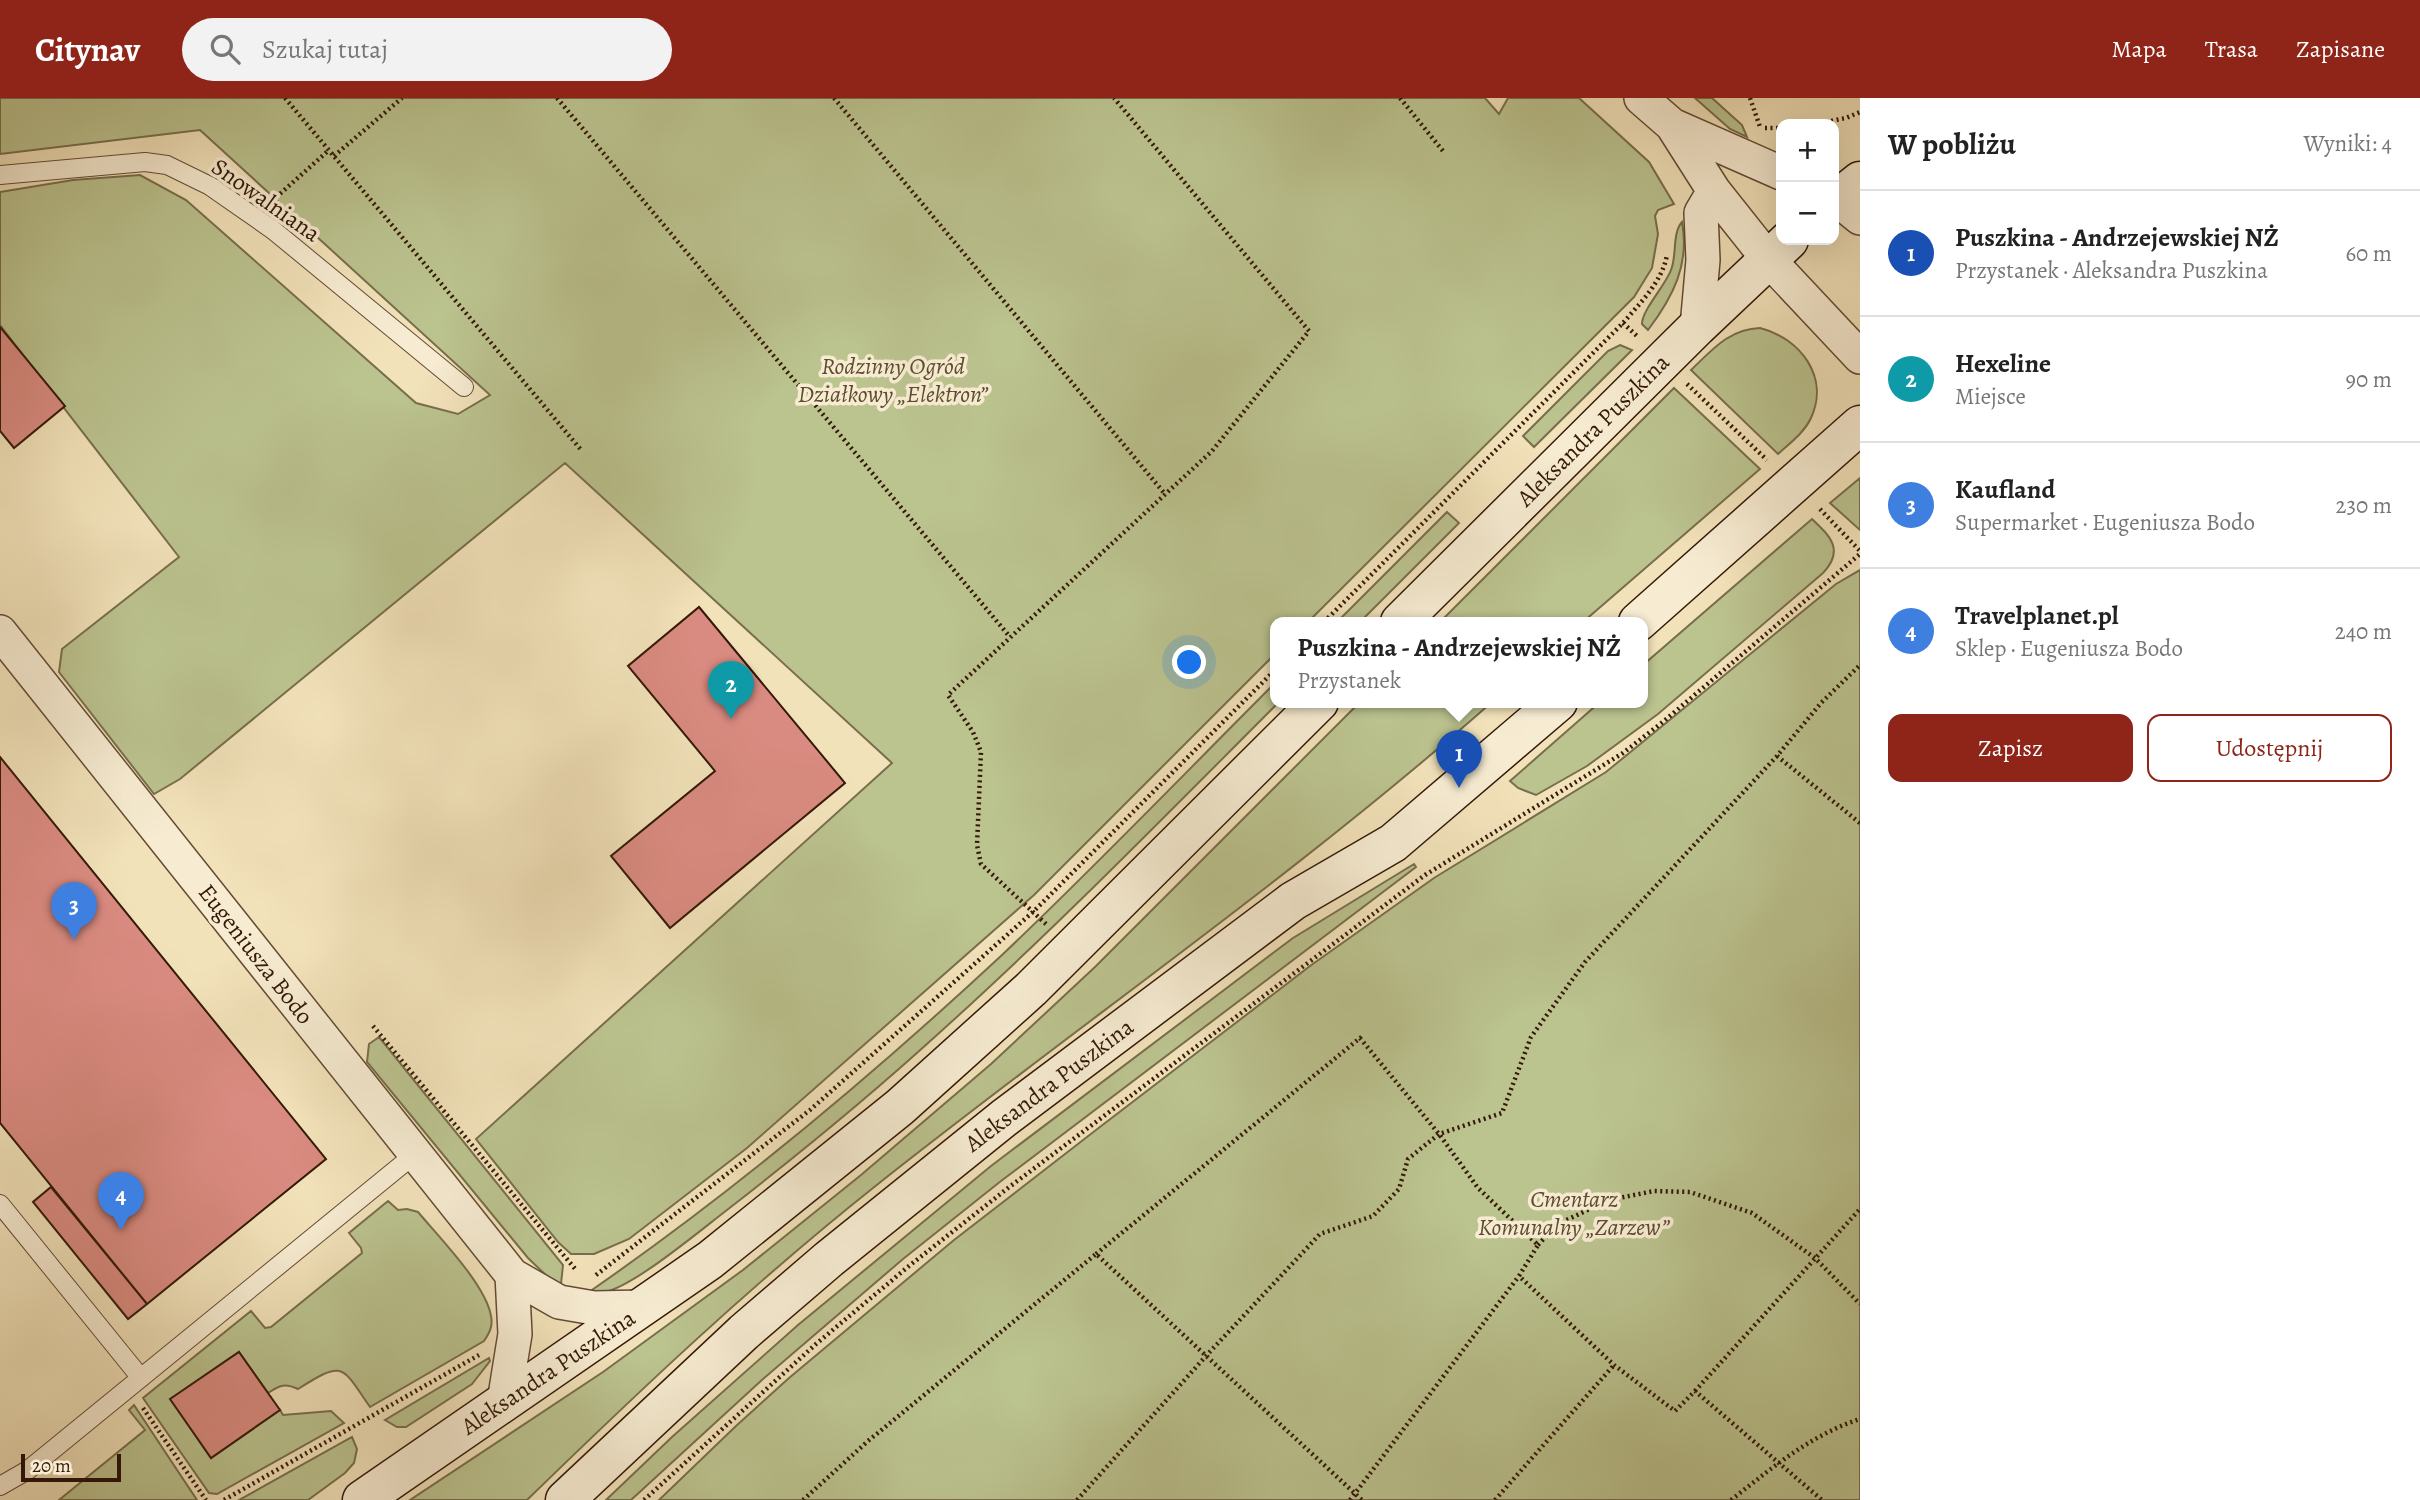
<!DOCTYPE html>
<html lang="pl">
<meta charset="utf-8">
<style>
:root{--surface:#fff;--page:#f2f2f2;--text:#222;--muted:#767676;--line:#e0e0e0;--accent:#8f2418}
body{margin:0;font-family:Alegreya,serif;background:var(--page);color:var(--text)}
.controls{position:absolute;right:21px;top:21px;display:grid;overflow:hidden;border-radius:14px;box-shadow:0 7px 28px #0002}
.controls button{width:63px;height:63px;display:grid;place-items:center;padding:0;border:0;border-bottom:2px solid var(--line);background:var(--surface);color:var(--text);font:35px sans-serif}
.scale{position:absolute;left:21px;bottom:18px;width:100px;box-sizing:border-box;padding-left:7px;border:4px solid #341908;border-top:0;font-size:19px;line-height:24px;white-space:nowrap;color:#341908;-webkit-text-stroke:5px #f7ecd2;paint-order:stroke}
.you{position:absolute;left:1190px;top:565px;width:24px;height:24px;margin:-18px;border:5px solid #fff;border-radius:50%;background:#1a73e8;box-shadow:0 0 0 10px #1a73e833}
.badge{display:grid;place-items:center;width:46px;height:46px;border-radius:50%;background:var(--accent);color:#fff;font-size:23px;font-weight:700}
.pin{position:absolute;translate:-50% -58px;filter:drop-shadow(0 2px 4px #0008)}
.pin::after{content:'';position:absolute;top:37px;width:24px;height:21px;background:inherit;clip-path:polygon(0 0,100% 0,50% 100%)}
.popup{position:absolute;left:1270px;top:519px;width:378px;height:91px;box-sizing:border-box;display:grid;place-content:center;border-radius:14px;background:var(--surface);filter:drop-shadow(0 2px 5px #0005);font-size:23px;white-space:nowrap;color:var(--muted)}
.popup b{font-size:26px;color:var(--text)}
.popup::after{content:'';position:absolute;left:50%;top:100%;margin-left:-14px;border:14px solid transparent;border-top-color:var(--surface)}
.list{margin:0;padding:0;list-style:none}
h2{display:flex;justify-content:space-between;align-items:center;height:91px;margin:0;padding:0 28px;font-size:30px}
h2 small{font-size:23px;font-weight:400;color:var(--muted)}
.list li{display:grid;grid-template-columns:46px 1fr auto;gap:21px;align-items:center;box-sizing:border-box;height:126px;padding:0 28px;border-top:2px solid var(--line)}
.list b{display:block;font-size:26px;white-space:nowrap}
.list p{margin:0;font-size:23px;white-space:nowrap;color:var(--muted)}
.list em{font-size:23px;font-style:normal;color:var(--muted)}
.actions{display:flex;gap:14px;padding:21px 28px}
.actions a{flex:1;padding:16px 0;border:2px solid var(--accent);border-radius:14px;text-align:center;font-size:24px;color:var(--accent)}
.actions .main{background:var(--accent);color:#fff}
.icon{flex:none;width:38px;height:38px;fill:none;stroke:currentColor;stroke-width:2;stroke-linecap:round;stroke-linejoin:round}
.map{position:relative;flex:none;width:1860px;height:1402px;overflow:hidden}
header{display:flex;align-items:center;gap:42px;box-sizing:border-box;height:98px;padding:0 35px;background:var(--accent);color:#fff}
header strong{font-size:33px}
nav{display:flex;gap:38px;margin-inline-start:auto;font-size:24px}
.search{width:490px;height:63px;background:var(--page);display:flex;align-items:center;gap:18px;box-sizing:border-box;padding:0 24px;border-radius:38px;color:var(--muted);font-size:26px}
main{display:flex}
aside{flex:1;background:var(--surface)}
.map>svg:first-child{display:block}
</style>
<header>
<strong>Citynav</strong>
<div class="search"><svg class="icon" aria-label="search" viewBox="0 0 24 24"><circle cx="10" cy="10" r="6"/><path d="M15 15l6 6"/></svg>Szukaj tutaj</div>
<nav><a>Mapa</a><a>Trasa</a><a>Zapisane</a></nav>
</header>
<main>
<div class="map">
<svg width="1860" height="1402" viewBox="0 0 1860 1402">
<rect width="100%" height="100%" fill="#f2e2ba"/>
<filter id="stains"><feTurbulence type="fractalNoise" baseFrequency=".00286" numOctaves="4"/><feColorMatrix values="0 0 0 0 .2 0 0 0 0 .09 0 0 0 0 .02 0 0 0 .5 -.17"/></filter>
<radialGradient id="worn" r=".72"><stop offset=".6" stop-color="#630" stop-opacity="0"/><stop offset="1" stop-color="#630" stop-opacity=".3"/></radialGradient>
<!-- green -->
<path fill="#bbc38f" stroke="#786e4c" stroke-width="2" d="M0 0H1485L1499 16 1508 0H1579L1649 64 1674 106 1658 112 1655 118 1658 136 1652 170 1634 199 1308 524H1275V556L1034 797 747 1050 629 1141 594 1156H571L558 1144 476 1041 892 665 565 365 180 681 154 696 59 574 62 551 179 459 0 227V94L73 82 140 77 186 102 416 305 458 316 490 297 200 32 0 56Z
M1695 0H1712L1742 27 1747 39 1730 31Z
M1682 124C1690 166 1673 199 1648 232L1642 226C1642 212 1665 188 1671 172 1677 158 1672 135 1682 124Z
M1760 230C1800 240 1830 279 1811 320 1804 335 1790 345 1778 356L1691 272C1712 252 1729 231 1760 230Z
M1620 247 1632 252 1534 349 1523 338 1608 253Z
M1674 290 1760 371 1583 524H1440Z
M1860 380V432L1830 405Z
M1447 414 1459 425 1360 524H1337Z
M1812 421C1830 438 1845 452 1823 475L1658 616 1587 668 1536 697 1518 690 1510 683 1600 604H1643V567Z
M1860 472V1402H659L736 1328 789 1280 954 1142 1096 1032 1310 868 1434 780 1606 674 1836 486Z
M1275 585V604H1279C1167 716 1056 830 938 936 870 998 799 1056 727 1112 702 1131 632 1190 604 1194 599 1195 594 1194 589 1194 735 1093 872 978 1002 857 1095 769 1184 676 1275 585Z
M1360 604H1492C1295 778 1078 927 873 1090 751 1187 638 1294 527 1402H410L603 1274 743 1172 861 1077 991 966 1095 869Z
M1414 766 1416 769 1001 1083 903 1161 763 1281 631 1402H606L672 1339 798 1227 991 1068 1293 840Z
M379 939 563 1167 561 1186 551 1182 528 1160 367 964 369 946Z
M388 1103 398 1112 407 1111 418 1114C439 1139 486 1187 491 1218 493 1228 490 1234 484 1243L370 1309C341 1267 344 1262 298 1291 285 1285 280 1287 268 1295L239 1254 171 1301 211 1360 280 1312 283 1317 331 1313 344 1325 217 1396 209 1395 143 1300 251 1213 265 1230 271 1229 362 1155 361 1150 349 1135Z
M489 1260 490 1263 472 1286 406 1329H397L385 1322Z
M134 1307 197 1402H59L145 1332 129 1312Z
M352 1339 357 1351 354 1365 345 1375 308 1402H239Z"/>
<!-- building -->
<path fill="#da8b81" stroke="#341908" stroke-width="2" d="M0 229 65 308 14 350 0 333Z
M699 509 845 685 670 830 611 758 715 673 628 568Z
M0 659 326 1061 147 1206 0 1025Z
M51 1089 147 1206 128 1221 33 1104Z
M239 1254 280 1312 211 1360 170 1301Z"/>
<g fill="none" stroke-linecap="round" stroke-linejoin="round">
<defs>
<path id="service" d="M0 77 145 64 167 67 210 88 273 132 464 289
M0 1106 141 1280
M0 1388 28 1372 415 1056"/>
<path id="minor" d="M1641 0 1672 27 1714 93 1768 161 1860 259
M1672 27 1781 75
M1834 99 1860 120
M1697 229 1703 162 1701 115 1714 93
M0 534 512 1177 559 1204 594 1210 643 1209
M504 1304 515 1236 512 1177"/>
<path id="secondary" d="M1834 104 1860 83
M1400 524 1697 229 1789 142
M1638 524 1860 327
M362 1402 710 1162 900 1009 1031 891 1319 604
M565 1402 744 1234 829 1161 1004 1020 1293 803 1393 745 1558 604"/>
</defs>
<!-- service casing -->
<use href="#service" stroke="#644b34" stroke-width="20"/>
<!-- minor casing -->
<use href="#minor" stroke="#644b34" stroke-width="36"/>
<!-- secondary casing -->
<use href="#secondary" stroke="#341908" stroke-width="41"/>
<!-- path -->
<path stroke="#341908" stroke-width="4.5" stroke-dasharray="2 3.5" stroke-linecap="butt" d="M285 0 582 353
M557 0 1010 539
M834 0 1165 396
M1400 0 1443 53
M1750 0 1760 29
M1815 26 1846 20 1860 14
M1765 30H1781
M334 58 402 0
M272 103 329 52
M1623 225 1638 239
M1687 286 1767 362
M1820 411 1860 453
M1324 524 1623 225C1640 205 1662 184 1667 157
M1777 658 1860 725
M1046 826 981 766 977 747 981 654 973 634 948 597 1212 353 1309 233 1114 0
M373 928 576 1172
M1538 1147 1558 1126 1609 1102 1654 1093 1690 1094 1752 1115 1815 1160 1860 1206
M1096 1156 1360 940 1439 1036 1478 1090 1538 1147 1519 1178 1614 1267 1675 1313 1695 1293 1822 1402
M596 1177 810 1012 1034 813 1275 572
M1695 1293 1860 1111
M143 1310 206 1402
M224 1402 479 1257
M644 1402 816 1246 909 1168 1008 1090 1425 777 1623 655 1664 623 1860 456
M803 1402 868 1343 1096 1156 1362 1402
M1077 1402 1206 1258 1320 1136 1373 1118 1399 1091 1408 1061 1439 1036 1502 1015 1531 939 1585 864 1777 658 1821 605 1860 567
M1350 1402 1519 1178
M1495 1402 1614 1267
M1731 1402C1771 1371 1810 1337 1860 1321"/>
<!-- service -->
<use href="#service" stroke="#f7ecd2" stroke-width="18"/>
<!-- minor -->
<use href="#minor" stroke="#f7ecd2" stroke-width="33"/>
<!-- secondary -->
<use href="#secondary" stroke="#f7ecd2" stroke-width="38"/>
</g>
<g text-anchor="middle" stroke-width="7" stroke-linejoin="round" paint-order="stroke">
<!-- street labels -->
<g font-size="24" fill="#341908" stroke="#f7ecd2">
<text transform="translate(266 102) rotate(35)" y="8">Snowalniana</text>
<text transform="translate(1593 332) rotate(-45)" y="8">Aleksandra Puszkina</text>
<text transform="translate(256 856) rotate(52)" y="8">Eugeniusza Bodo</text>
<text transform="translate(1049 987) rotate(-37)" y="8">Aleksandra Puszkina</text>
<text transform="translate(548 1274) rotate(-34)" y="8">Aleksandra Puszkina</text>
</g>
<!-- park labels -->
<g font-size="24" font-style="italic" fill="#5c4c30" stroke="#f7ecd2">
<text x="893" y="276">Rodzinny Ogród<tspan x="893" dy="28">Działkowy „Elektron”</tspan></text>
<text x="1574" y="1109">Cmentarz<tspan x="1574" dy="28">Komunalny „Zarzew”</tspan></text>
</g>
</g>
<rect width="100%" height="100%" filter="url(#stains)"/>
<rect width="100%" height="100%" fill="url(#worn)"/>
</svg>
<div class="controls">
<button>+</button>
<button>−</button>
</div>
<div class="scale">20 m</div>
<div class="you"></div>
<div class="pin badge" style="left:1459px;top:690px;background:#1a4fb4">1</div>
<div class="popup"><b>Puszkina - Andrzejewskiej NŻ</b>Przystanek</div>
<div class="pin badge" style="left:731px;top:621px;background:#0f9aa8">2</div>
<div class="pin badge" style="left:74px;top:842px;background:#3f7fe0">3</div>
<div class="pin badge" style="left:121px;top:1132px;background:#3f7fe0">4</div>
</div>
<aside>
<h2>W pobliżu<small>Wyniki: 4</small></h2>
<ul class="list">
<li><span class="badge" style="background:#1a4fb4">1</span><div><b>Puszkina - Andrzejewskiej NŻ</b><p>Przystanek · Aleksandra Puszkina</p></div><em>60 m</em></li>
<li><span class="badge" style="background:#0f9aa8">2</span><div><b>Hexeline</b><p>Miejsce</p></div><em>90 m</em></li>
<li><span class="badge" style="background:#3f7fe0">3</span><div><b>Kaufland</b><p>Supermarket · Eugeniusza Bodo</p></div><em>230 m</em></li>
<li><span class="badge" style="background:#3f7fe0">4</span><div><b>Travelplanet.pl</b><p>Sklep · Eugeniusza Bodo</p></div><em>240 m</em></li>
</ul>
<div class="actions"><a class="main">Zapisz</a><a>Udostępnij</a></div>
</aside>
</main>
